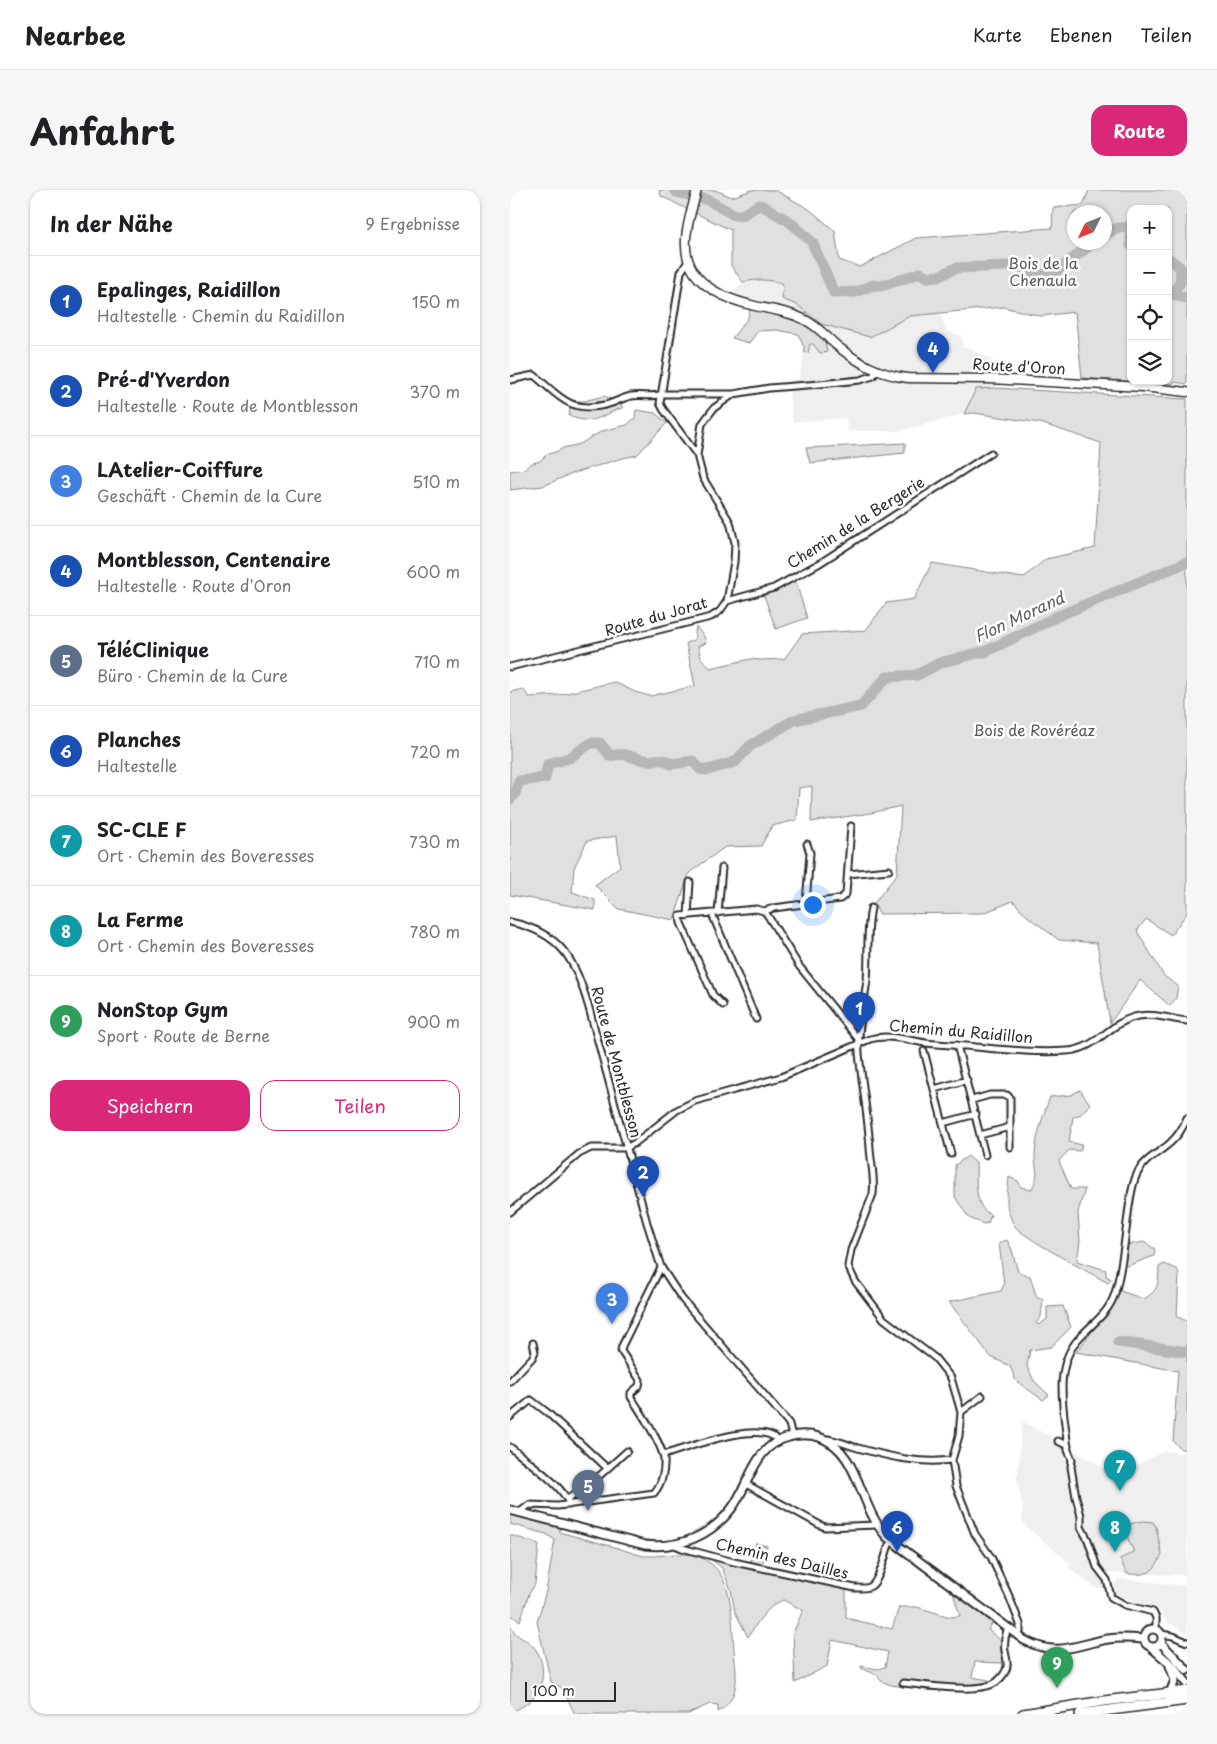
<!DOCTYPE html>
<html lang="de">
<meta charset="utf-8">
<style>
:root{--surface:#fff;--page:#f6f6f6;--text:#202124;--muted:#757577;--line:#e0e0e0;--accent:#db2777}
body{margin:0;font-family:"Playpen Sans",sans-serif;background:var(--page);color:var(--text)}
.controls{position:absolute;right:15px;top:15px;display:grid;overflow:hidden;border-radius:10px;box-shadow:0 1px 4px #0004}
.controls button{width:45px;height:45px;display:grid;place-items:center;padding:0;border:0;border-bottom:1px solid var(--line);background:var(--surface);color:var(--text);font:25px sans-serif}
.compass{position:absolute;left:557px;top:15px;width:45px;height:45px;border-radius:50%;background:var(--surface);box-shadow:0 1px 4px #0004;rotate:227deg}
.scale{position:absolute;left:15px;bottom:12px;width:91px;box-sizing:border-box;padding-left:5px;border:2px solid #2b2b2b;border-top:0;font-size:14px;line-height:18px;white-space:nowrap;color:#2b2b2b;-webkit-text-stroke:4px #fff;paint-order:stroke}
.you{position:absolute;left:302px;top:714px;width:18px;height:18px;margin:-12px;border:4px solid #fff;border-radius:50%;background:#1a73e8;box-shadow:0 0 0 8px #1a73e833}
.badge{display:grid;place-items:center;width:32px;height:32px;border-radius:50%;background:var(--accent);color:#fff;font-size:16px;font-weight:700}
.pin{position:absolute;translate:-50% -41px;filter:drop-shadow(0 1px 2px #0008)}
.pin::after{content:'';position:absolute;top:26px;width:18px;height:15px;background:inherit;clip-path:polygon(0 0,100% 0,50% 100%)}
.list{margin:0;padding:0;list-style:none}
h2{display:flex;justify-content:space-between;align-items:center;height:65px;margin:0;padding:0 20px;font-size:21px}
h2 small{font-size:16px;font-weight:400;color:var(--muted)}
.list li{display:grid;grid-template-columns:32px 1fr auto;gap:15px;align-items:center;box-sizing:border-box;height:90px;padding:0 20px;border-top:1px solid var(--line)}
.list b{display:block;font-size:19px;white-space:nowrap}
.list p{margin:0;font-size:16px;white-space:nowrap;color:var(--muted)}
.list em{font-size:16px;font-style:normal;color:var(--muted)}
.actions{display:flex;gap:10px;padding:15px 20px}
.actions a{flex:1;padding:11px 0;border:1px solid var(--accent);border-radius:15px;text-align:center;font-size:18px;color:var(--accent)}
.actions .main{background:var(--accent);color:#fff}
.icon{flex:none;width:28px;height:28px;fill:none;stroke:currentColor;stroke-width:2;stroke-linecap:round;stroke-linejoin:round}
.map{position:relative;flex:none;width:677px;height:1524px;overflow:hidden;border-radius:15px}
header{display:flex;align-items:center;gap:30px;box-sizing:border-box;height:70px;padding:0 25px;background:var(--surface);border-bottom:1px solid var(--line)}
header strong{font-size:24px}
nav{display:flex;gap:28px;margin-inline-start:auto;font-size:18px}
.intro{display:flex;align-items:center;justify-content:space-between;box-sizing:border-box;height:120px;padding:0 30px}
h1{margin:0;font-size:35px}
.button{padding:12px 22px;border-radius:15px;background:var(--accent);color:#fff;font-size:18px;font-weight:700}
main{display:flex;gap:30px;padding:0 30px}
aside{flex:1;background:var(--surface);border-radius:15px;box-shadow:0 1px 4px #0004}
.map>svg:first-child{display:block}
</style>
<header>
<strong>Nearbee</strong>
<nav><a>Karte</a><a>Ebenen</a><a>Teilen</a></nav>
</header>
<div class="intro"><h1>Anfahrt</h1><a class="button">Route</a></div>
<main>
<aside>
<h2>In der Nähe<small>9 Ergebnisse</small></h2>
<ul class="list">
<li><span class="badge" style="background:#1a4fb4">1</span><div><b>Epalinges, Raidillon</b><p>Haltestelle · Chemin du Raidillon</p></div><em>150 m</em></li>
<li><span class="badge" style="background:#1a4fb4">2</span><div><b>Pré-d'Yverdon</b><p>Haltestelle · Route de Montblesson</p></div><em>370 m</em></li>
<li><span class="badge" style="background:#3f7fe0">3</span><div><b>LAtelier-Coiffure</b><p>Geschäft · Chemin de la Cure</p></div><em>510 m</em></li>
<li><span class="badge" style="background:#1a4fb4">4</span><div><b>Montblesson, Centenaire</b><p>Haltestelle · Route d'Oron</p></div><em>600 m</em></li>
<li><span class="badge" style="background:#5c6f8a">5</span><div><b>TéléClinique</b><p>Büro · Chemin de la Cure</p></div><em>710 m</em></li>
<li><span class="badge" style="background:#1a4fb4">6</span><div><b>Planches</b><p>Haltestelle</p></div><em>720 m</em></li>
<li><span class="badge" style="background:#0f9aa8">7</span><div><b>SC-CLE F</b><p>Ort · Chemin des Boveresses</p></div><em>730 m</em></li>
<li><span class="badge" style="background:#0f9aa8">8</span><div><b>La Ferme</b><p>Ort · Chemin des Boveresses</p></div><em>780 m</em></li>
<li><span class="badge" style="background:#2e9e5b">9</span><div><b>NonStop Gym</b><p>Sport · Route de Berne</p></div><em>900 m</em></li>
</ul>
<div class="actions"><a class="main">Speichern</a><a>Teilen</a></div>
</aside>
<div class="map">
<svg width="677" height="1524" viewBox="0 0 677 1524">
<rect width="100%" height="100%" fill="#fff"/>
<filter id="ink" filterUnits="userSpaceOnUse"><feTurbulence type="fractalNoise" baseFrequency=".02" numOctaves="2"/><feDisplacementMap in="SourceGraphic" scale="10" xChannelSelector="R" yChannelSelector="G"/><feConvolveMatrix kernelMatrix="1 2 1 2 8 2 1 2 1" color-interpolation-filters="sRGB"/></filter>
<g filter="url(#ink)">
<!-- built -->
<path fill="#efefef" d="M250 89 261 90 274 94 272 109 287 115 311 134 360 147 400 126 430 123 437 142 451 145 453 158H463V162L470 163 483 172 485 198 466 199 454 224 390 241H338L336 228 283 232 278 192 289 189 294 162 298 163 299 154 317 163 315 151 297 135 284 130 240 119V110L226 107 224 102 233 92Z
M512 1231 598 1280 624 1277 654 1261 670 1263 677 1261V1385L598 1383 595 1390 597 1398H585L558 1377 562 1375 512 1333 513 1319 506 1284H508Z
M607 1389H613L677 1396V1444L657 1432 651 1422 645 1417 625 1413 605 1403 604 1398Z"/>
<!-- green -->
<path fill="#e0e0e0" stroke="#868686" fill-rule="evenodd" d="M149 0H184L179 20 151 6Z
M191 0H205L222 7 242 0H265L299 19 325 41 329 70 350 77 406 48 542 38 543 18 573 15 579 0H677V194L664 192 663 194 572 188 565 122 531 126 493 117 400 126 360 147 311 134 287 115 272 109 273 94C258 89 248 89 233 92L221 76V40L185 23ZM621 19H658V191H621ZM564 22H594V52H564Z
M240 119C270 127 292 128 315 151L317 162 310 163 303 154H300L298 163 294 162V157L288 144 266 140 248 141 239 153 222 148 238 128Z
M485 198 677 209V723L661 745 636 729 627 741 654 786 668 796 666 808 660 816 630 790 600 833 587 753 549 750 517 726 503 711 473 723 369 724 364 713 387 684 391 616 361 623 301 632 302 596 289 598 287 630 262 636 251 656 215 657 179 683 164 730 109 719 85 695 110 676 107 646 77 651 64 678 62 702 85 710V720L0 705V502L13 499 19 507 49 505 104 492 125 502 140 506 185 496 176 453 184 450 186 437 194 446 196 453 188 456 191 468 200 478 241 469 250 470 274 469 292 444 356 440 376 413 404 409 422 373 513 388 536 369 585 358 591 253 530 233 464 223 454 224 466 199Z
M94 206 110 213 113 218C107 219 103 221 98 224 81 232 76 232 59 226L61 211H74Z
M126 220 145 223 157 233 127 265 109 269 61 284 33 296 0 300V281L14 279 20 274 30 271 36 265 48 261 53 258 70 254 92 241 117 235 125 228Z
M395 253V263L300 273 296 258Z
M285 389 297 428 266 439 253 403Z
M570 900 580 914 571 924 563 927 559 952 572 955 570 961 559 960 549 971 561 999H575L568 1022 570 1051 567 1071 596 1080V1086L601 1089 598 1093C584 1085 508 1045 504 1035 494 1017 497 1007 499 987L508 991 511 997 521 1000C531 982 525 983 525 965 526 945 533 926 540 907L561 905Z
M458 966 466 973C467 990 463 1017 481 1025L478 1033 474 1034 459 1028 445 1007V975Z
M497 1050 502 1060 508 1082 520 1086 527 1108 533 1109 531 1127 526 1133 529 1135 537 1129V1117L553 1116 561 1137 541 1157 520 1160 517 1176 524 1191 539 1205 533 1210 506 1191 500 1176 481 1167 439 1112 491 1101 494 1094 489 1053Z
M634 1052 645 1059 644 1066 617 1076 613 1075 617 1055Z
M654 1074 667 1079 669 1085 667 1127 677 1131V1259H671L663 1251 668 1181 566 1162 603 1115 610 1101 634 1109C649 1100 648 1094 649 1077Z
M0 1325 51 1338 49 1342C69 1347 88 1353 108 1358 117 1361 125 1364 134 1366 148 1367 163 1363 176 1364 225 1370 221 1422 224 1460 226 1485 232 1506 208 1522V1515L200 1514 178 1524H65L52 1498 41 1492 27 1432 36 1401 45 1350 36 1344 0 1334Z
M635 1331 643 1332 646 1337 652 1365C642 1385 637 1385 617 1384L610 1369 624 1362 615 1342 608 1345 606 1340 626 1332Z
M0 1345 29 1354 25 1394 19 1404 10 1431 0 1424Z
M246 1353 257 1356 252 1376 240 1372Z
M177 1361 336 1398V1428L382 1439 389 1417H407L440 1427 450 1426 443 1403 483 1432 478 1440 493 1452 494 1473 465 1472 462 1487 479 1490 480 1499 417 1500 381 1495 371 1491 367 1485 351 1478V1476L368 1479 375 1477 378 1462 322 1450 317 1476 285 1493 283 1443 293 1420 273 1410C256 1417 248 1432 238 1447L225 1422 221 1400 212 1378 202 1370Z
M0 1435C2 1437 4 1442 6 1444 11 1449 18 1450 22 1455 36 1469 36 1494 23 1508 17 1515 8 1519 0 1523Z"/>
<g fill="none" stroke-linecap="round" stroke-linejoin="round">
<!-- river -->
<path stroke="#b6b6b6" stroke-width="11" d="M165 0 167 2 198 10 224 25H232L249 15 253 16 280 32 302 52 324 103 346 102 363 95 371 96 410 83 418 87 429 86 446 78 496 76H510L527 86 547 81 584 52
M594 45 608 38 621 37V55
M658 68 671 78 670 93 664 101 667 106 677 108
M0 609 5 604 9 591 35 588 38 574 59 568 81 553H90L100 566C117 562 119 567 135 570 146 572 150 566 161 574L183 571 190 579 198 580 225 572 240 556 284 530 351 516 377 487 407 485 430 473 471 462H475L548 426 677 372
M608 1152 677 1162"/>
<defs>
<path id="minor" d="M179 70 171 82 150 213 153 219 187 265
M0 190 24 185C49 206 59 223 95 215 104 213 112 208 121 206 132 204 142 208 152 204H224
M217 411 264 398 310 373 481 263
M0 477 201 427 210 421 217 411 224 372 225 353 220 332 193 288 187 265 192 234 204 218 224 204 259 198 310 194 350 190 363 186 367 181
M338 684 379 680
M296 713 300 663 297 654
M361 718C356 742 359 766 357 790 354 814 347 839 349 863 352 895 358 926 360 958 361 974 365 988 363 1004L341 1060 338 1076 345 1091 374 1129 425 1168 441 1188 451 1222 449 1246 442 1270 446 1296 465 1344 481 1367 499 1406 510 1434V1442L508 1445
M254 721 264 718 330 709 336 704 341 636
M208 723 212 678
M202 724 246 829
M178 726 180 692
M0 732C53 743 65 771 79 818L137 1033 151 1077 172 1109 276 1230 279 1234 282 1246
M213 815 203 805 171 733 170 726 246 719 254 721 258 726 289 776 349 850
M447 855 475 965
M414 861 441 964
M424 899 457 890
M462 910 480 905H497L500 908V957
M433 933 466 924
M470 945 500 937
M0 1022 69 964 81 958H116L125 953 167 920 185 911 271 887 360 849C379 844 397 850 416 853 433 855 449 855 466 857 498 860 525 863 557 861 587 859 597 835 624 827 642 822 659 829 677 831
M0 1191 22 1168 25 1162 23 1153
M451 1222 472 1206
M0 1227 21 1210 38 1223 97 1278
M318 1249C329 1251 338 1255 348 1258 380 1267 410 1274 442 1270
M548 1251 558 1256
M0 1257C15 1270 55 1296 59 1315
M153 1265C175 1259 252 1228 268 1251
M236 1294 310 1335 315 1337 366 1335
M58 1309 88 1287 117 1261
M10 1322 19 1315 48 1316 144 1303C151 1295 155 1282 154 1270 153 1255 130 1221 121 1207V1203L129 1196 130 1190 111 1161 112 1156 151 1077
M165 1355 172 1358 224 1372 345 1398C350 1398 357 1399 361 1396 370 1390 375 1365 379 1355
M646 1439V1428L643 1422 615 1415 601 1407 597 1390 587 1377 578 1350 571 1337V1326L566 1307 561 1277 562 1270 558 1260C555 1223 541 1178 570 1147 583 1133 599 1123 605 1103 613 1076 615 1045 619 1017 621 1006 622 994 627 984 633 970 649 963 660 953 668 946 673 938 677 928
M651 1444 663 1446 677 1452
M393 1493C415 1495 464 1503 483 1494 488 1492 494 1485 496 1480 499 1473 496 1468 495 1461 494 1454 495 1445 498 1438"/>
<path id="tertiary" d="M0 1320 135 1355C169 1359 201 1346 222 1318 240 1294 244 1255 279 1247 289 1244 299 1244 309 1247 351 1261 348 1318 378 1348L514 1450C548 1468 565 1455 598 1449 610 1447 622 1448 634 1449
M634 1448a9 9 0 1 1 18 0a9 9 0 1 1-18 0Z
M651 1453 677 1480
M641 1457 663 1476 677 1493
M660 1476 665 1490 660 1503"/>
<path id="secondary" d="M187 0C183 16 177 32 176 49 173 92 211 108 245 116 262 120 282 122 297 131 308 137 317 147 326 155 348 173 370 185 398 188L479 189 633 197 677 202"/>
<path id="primary" d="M513 1524 594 1511 677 1501
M570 1524 677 1510"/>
</defs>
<!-- minor casing -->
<use href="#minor" stroke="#2b2b2b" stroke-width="9"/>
<!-- tertiary casing -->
<use href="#tertiary" stroke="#2b2b2b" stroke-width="11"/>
<!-- secondary casing -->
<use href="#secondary" stroke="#2b2b2b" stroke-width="11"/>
<!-- primary casing -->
<use href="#primary" stroke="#2b2b2b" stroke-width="12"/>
<!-- minor -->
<use href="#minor" stroke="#fff" stroke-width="5"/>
<!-- tertiary -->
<use href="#tertiary" stroke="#fff" stroke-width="7"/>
<!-- secondary -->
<use href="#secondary" stroke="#fff" stroke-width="8"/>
<!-- primary -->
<use href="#primary" stroke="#fff" stroke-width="9"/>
</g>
</g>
<g text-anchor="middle" stroke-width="5" stroke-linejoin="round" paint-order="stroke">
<!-- park labels -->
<g font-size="15" fill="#585858" stroke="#fff">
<text x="533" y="79">Bois de la<tspan x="533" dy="17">Chenaula</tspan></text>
<text x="524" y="546">Bois de Rovéréaz</text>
</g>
<!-- street labels -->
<g font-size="15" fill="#2b2b2b" stroke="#fff">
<text transform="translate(509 177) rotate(3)" y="5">Route d'Oron</text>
<text transform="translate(346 333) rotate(-32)" y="5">Chemin de la Bergerie</text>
<text transform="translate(146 427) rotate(-16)" y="5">Route du Jorat</text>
<text transform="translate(451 842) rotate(5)" y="5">Chemin du Raidillon</text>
<text transform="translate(106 872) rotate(75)" y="5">Route de Montblesson</text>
<text transform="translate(272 1369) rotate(13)" y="5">Chemin des Dailles</text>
</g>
<!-- water labels -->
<g font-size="16" font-style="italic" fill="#5c5c5c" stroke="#fff">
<text transform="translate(509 427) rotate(-25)" y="6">Flon Morand</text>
</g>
</g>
</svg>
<div class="controls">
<button>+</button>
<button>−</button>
<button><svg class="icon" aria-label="locate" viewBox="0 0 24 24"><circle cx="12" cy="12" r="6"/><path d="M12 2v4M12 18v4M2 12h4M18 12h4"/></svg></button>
<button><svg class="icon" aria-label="layers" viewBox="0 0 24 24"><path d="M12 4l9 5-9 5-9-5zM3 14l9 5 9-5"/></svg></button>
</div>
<svg class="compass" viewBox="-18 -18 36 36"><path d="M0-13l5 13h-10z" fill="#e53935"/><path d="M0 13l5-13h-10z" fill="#757577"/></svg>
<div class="scale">100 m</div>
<div class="you"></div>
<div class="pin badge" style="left:349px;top:843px;background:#1a4fb4">1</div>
<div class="pin badge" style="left:133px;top:1007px;background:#1a4fb4">2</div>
<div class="pin badge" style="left:102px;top:1134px;background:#3f7fe0">3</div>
<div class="pin badge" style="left:423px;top:183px;background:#1a4fb4">4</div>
<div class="pin badge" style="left:78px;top:1321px;background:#5c6f8a">5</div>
<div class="pin badge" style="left:387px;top:1362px;background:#1a4fb4">6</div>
<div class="pin badge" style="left:610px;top:1301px;background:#0f9aa8">7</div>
<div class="pin badge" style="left:605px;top:1362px;background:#0f9aa8">8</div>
<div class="pin badge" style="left:547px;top:1498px;background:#2e9e5b">9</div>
</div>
</main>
